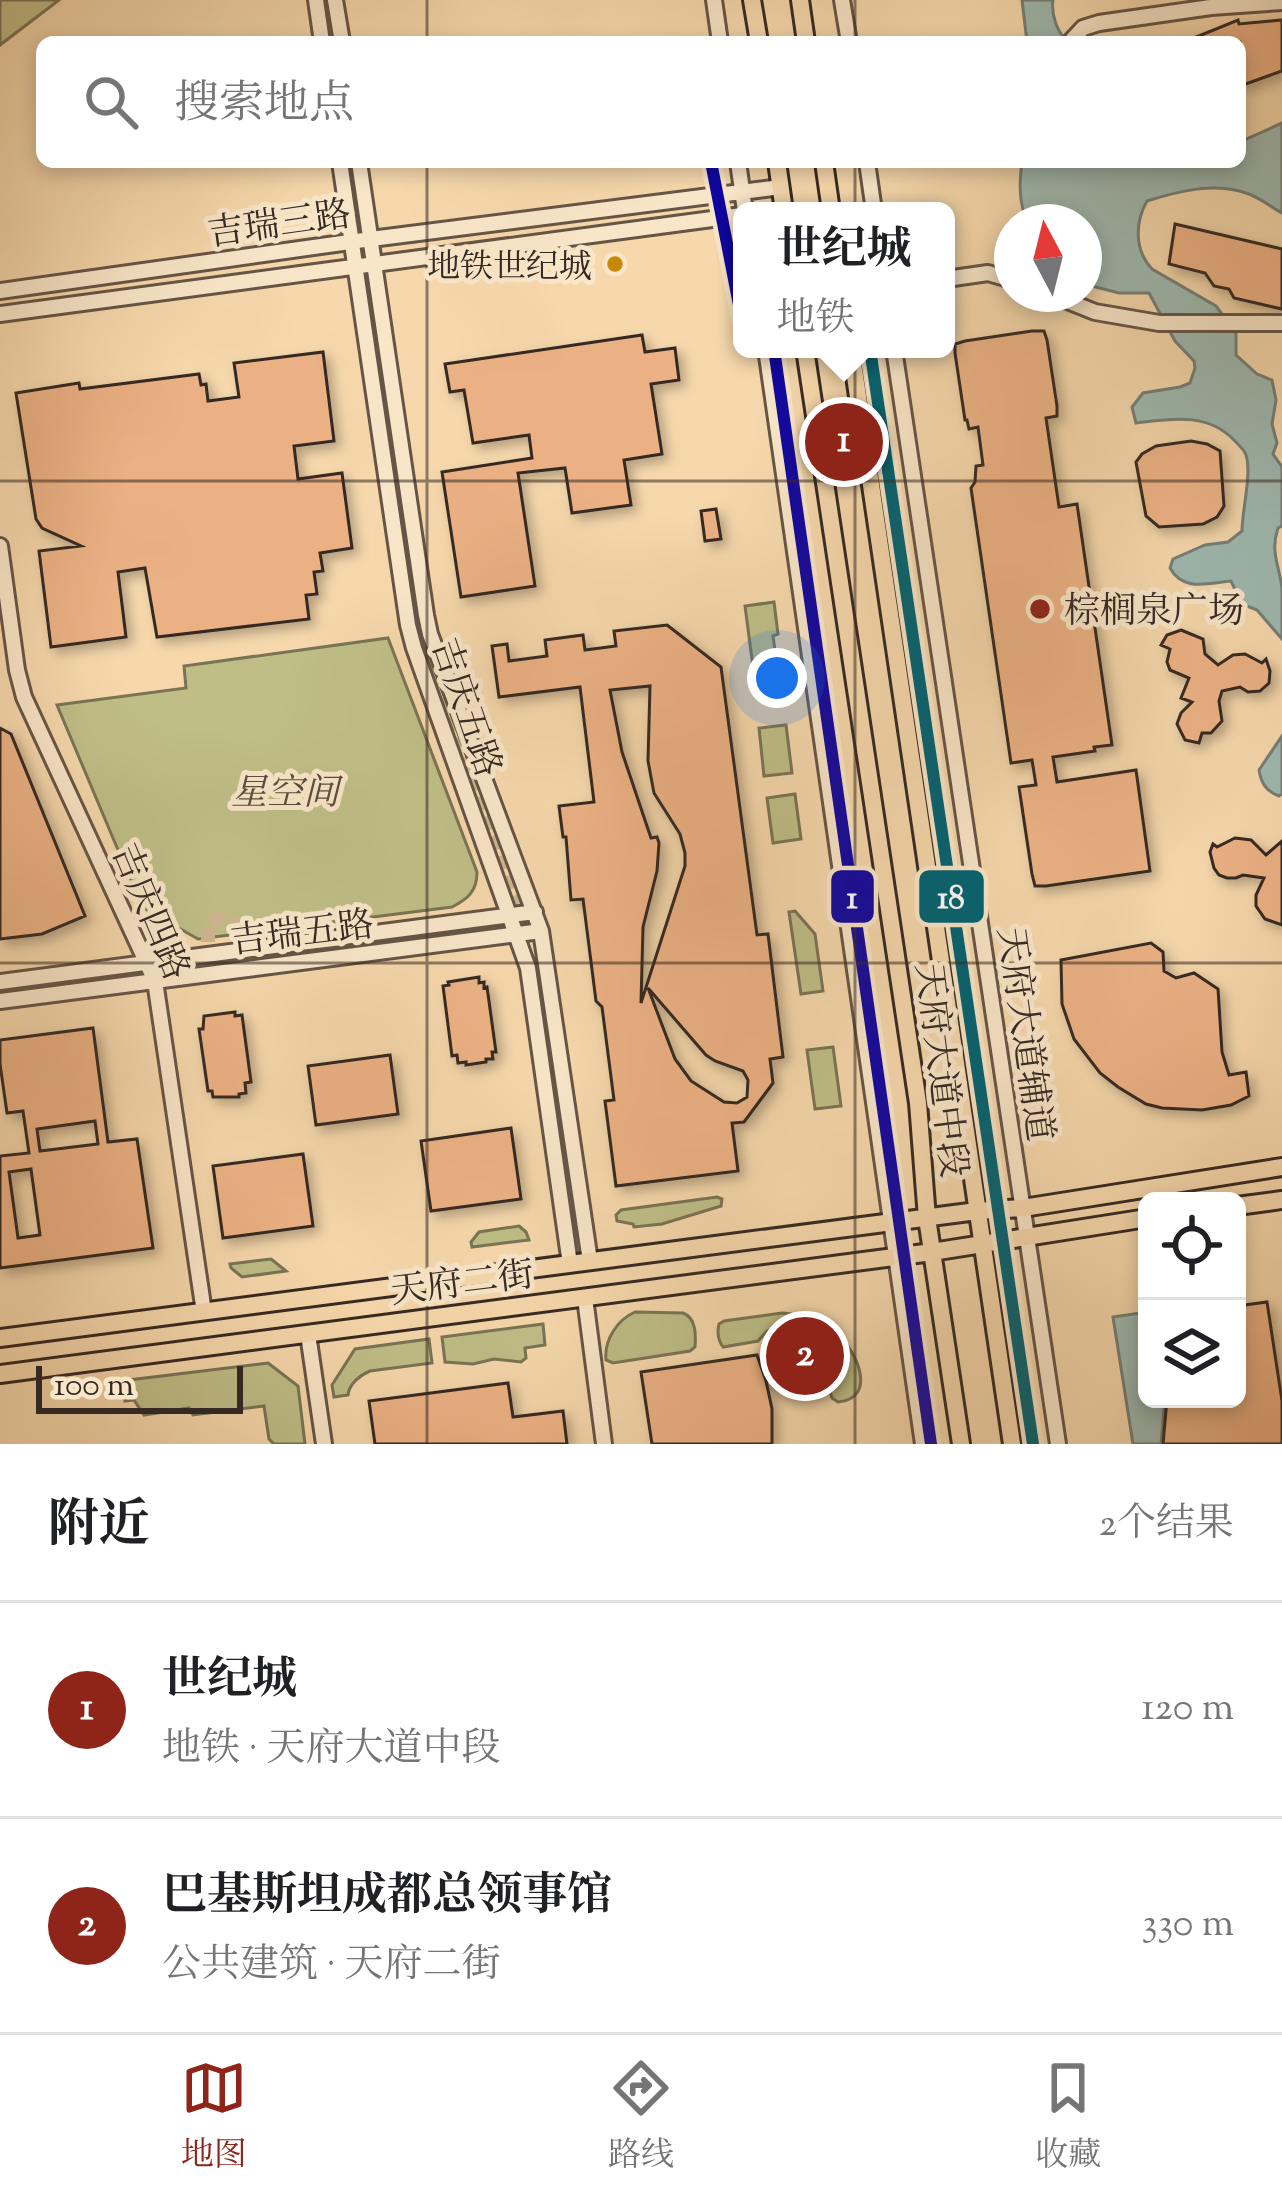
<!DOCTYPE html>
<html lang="zh">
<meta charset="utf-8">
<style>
:root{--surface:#fff;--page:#f6f6f6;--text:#202124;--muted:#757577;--line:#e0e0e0;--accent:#8f2418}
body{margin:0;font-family:"Sorts Mill Goudy","Noto Serif SC",serif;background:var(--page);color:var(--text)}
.controls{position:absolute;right:36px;bottom:36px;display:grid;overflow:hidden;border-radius:18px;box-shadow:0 6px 18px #0003}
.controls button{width:108px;height:108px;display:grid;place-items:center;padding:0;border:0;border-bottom:3px solid var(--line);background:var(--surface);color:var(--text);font:60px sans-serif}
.compass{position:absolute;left:994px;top:204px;width:108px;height:108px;border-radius:50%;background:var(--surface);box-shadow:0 6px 18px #0003;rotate:353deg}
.scale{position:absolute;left:36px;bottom:30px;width:207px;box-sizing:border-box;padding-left:12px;border:6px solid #362923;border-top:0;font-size:33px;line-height:42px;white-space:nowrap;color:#362923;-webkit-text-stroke:9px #f9e6c9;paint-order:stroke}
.you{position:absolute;left:777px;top:678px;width:42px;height:42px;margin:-30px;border:9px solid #fff;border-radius:50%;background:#1a73e8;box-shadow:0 0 0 18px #1a73e833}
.badge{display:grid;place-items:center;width:78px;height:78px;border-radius:50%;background:var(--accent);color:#fff;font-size:39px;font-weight:700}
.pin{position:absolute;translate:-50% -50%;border:6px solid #fff;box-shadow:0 3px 12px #0006}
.popup{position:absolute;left:733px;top:202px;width:222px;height:156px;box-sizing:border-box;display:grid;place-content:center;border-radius:18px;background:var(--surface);filter:drop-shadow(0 3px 9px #0005);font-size:39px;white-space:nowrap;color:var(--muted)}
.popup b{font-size:45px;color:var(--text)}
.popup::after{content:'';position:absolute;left:50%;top:100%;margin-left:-24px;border:24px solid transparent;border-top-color:var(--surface)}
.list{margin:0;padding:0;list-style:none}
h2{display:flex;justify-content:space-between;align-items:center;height:156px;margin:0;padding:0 48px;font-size:51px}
h2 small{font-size:39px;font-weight:400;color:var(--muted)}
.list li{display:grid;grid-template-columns:78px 1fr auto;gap:36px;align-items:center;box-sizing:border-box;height:216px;padding:0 48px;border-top:3px solid var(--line)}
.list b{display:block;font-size:45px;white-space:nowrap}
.list p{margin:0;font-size:39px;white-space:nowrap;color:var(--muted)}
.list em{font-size:39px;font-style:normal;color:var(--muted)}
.icon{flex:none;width:66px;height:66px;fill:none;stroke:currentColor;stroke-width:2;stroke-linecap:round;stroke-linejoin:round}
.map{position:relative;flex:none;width:1282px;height:1444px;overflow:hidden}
.search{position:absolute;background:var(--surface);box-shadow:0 6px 18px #0003;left:36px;right:36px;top:36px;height:132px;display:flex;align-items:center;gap:30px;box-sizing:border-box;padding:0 42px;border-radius:18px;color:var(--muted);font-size:45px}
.sheet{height:588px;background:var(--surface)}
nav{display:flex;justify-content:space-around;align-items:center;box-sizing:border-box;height:168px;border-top:3px solid var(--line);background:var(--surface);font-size:33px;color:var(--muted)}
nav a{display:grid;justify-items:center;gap:6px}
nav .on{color:var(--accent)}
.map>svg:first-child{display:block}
</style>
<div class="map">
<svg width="1282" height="1444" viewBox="0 0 1282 1444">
<defs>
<filter id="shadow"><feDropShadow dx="5.5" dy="5.5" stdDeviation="6" flood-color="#0004"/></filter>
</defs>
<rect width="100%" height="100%" fill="#f6d8ac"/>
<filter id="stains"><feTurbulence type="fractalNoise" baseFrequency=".00167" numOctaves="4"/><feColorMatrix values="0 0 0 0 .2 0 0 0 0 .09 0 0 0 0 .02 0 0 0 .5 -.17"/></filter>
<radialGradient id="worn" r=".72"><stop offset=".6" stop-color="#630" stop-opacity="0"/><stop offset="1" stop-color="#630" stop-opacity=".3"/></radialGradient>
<!-- green -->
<path fill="#bfbe87" stroke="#7a7455" stroke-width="3" d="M0 0H59L0 45Z
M774 602 778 634 773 636 780 686 756 690 745 606Z
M388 638 477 872C477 891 468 899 452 907L198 939 142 907 57 705 186 688 184 666Z
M786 725 792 773 764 776 759 728Z
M795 794 801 839 773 843 767 798Z
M795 911 815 934 823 991 801 994 789 912Z
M833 1047 841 1106 815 1109 807 1050Z
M717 1197 722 1199 721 1206 662 1224 634 1227 633 1224 617 1221 616 1215 621 1210Z
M519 1226 526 1232 529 1240 472 1247 471 1242 479 1232Z
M271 1259 286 1271 242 1277 231 1268 230 1264Z
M635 1312 683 1313C696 1318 696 1334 695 1347L690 1351 613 1363 606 1360C604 1340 617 1320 635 1312Z
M782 1313C802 1314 822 1321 837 1334 857 1351 878 1398 838 1402L832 1398 827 1383 828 1366 826 1358 819 1349 794 1331 775 1328 767 1331 758 1341 723 1347C718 1340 717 1332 719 1324L724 1321Z
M543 1324 545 1345 525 1348 526 1358 521 1362 494 1359 473 1364 445 1362 442 1337Z
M429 1339 432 1363 370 1371C360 1375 349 1384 348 1395L334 1397 332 1385 355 1349Z
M268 1363 298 1386 305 1444H274L269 1439 264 1406 193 1415 189 1408 144 1415 134 1400 125 1401 124 1388 129 1380Z"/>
<!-- water -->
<path fill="#9eb9b0" stroke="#747f78" stroke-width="3" d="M1022 0H1053C1051 14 1057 34 1069 42H1027Z
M1282 123V213C1271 207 1259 197 1246 193 1214 182 1179 191 1147 201 1135 222 1134 250 1152 269L1216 306 1236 333V355L1257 374 1272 380 1276 400 1272 424 1277 443 1273 454 1282 467V526L1278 528C1270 551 1279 565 1282 588 1282 604 1282 623 1282 639L1257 610 1242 604 1231 581C1208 583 1183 592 1170 568L1173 559 1205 545 1228 542 1242 531C1242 510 1252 474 1246 455 1245 451 1237 443 1234 440 1207 412 1171 419 1136 423L1132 407 1143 393 1180 387 1190 383 1195 368 1194 361 1175 341 1149 293H1119L1084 284V222H1027C1019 202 1019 184 1022 162H1240V142Z
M1282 736V794L1279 796C1266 791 1261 783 1259 770Z
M1147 1312V1399H1165L1161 1444H1133L1113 1317Z"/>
<!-- building -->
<path fill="#ebb184" stroke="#362923" stroke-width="3" fill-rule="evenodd" filter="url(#shadow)" d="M1238 20 1239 24 1282 20V71L1240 86V42H1184Z
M1175 224 1282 249V309L1234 298 1229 289 1214 286 1205 273 1169 264Z
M1032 331H1044L1047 340 1057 406V416L1046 418 1059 507 1077 504 1112 745 1094 747 1095 751 1053 757 1057 782 1136 770 1150 871 1046 886H1035L1032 874 1019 787 1036 785 1032 760 1011 763 971 488 975 482 976 466 983 465 978 427 969 429 967 420H965L955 353V344L965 341Z
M642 335 645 352 675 348 679 380 651 384 662 454 624 460 631 505 572 513 565 468 518 473 535 586 461 597 442 472 532 458 529 435 473 443 464 390 450 392 445 364Z
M323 352 334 441 294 446 298 479 342 473 352 548 320 553 323 571 314 572 317 594 306 595 309 619 157 637 145 568 118 572 126 637 51 647 39 551 81 546 42 528 36 519 16 393 79 383 80 389 199 374 201 385 206 384 208 401 239 397 234 363Z
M1191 441 1207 444 1220 451 1224 506 1217 517 1203 524 1159 527 1146 516 1136 462 1142 454 1156 446Z
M716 509 721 539 705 541 701 511Z
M667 625 721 667 757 935 768 934 783 1057 770 1059 773 1083 744 1122 732 1123 738 1171 616 1186 605 1101 614 1100 602 1007 596 1001 583 899 571 900 566 837H563L559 806 594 802 580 687 499 697 492 646 507 644 509 661 547 656 545 640 583 635 585 650 616 646 614 631ZM650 686 648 761 654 793 680 834 685 853V866L641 1003 643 927 657 871 659 843 657 837 651 838 622 752 610 690ZM648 988 706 1055 715 1061 743 1071 748 1080 747 1097 737 1103 724 1102 691 1081 675 1059Z
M1181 630 1203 639 1205 654 1218 665 1233 655 1245 654 1262 663 1266 659 1270 671 1269 683 1260 691 1248 692 1240 687 1222 691 1219 701 1222 721 1211 733H1202L1199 743 1185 740 1177 724 1181 713 1192 702 1181 698 1189 678 1170 670 1167 662 1170 649 1161 645 1167 635Z
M0 728 11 734 85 916 42 934 0 939Z
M1235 838 1251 840 1266 855 1282 841V925L1265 919 1256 906V895L1264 878 1243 875 1236 878H1227L1219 875 1214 868 1210 852 1213 844 1217 847Z
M1151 943 1163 952 1164 971 1176 978 1194 973 1218 989 1222 1052 1229 1075 1246 1072 1249 1096 1231 1105 1202 1110 1162 1108 1146 1104 1118 1087 1100 1073 1074 1039 1062 1004 1061 960Z
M479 977V983L484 982V988L487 987 496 1052H492L493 1059H486V1062L466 1065V1062L458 1063 457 1055 452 1056 443 986 449 985 448 982Z
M235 1012V1016L242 1015 251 1082 245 1083 246 1093 239 1094V1097H213L212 1091H208L199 1029H203L204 1016Z
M93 1028 108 1142 137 1139 153 1248 0 1268V1156L29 1153 23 1111 7 1113 0 1064V1040ZM95 1121 98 1144 40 1151 37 1129ZM31 1169 40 1235 18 1238 9 1172Z
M390 1055 398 1114 316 1125 308 1066Z
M511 1128 521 1199 431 1211 421 1141Z
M303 1154 313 1226 223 1238 213 1166Z
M1267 1302 1282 1401V1444H1163L1167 1399H1237V1347L1243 1346 1237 1306Z
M757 1355 766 1381 772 1409V1444H652L641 1372Z
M508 1383 513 1417 563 1411 567 1444H375L369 1401Z"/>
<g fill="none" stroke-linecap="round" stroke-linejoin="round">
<!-- minor-tunnel -->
<path stroke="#d0b591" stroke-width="14" stroke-dasharray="14 7" stroke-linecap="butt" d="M325 0 332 42
M208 963V924L219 918C233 923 243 926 251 938
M0 993 525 924 423 643 415 614 349 162"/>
<defs>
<path id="minor" d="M316 0 322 42
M335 0 342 42
M714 0 720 42
M842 0 849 42
M1070 42 1083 28 1099 23 1211 7 1282 2
M340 162 408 625 414 648 528 968 570 1264
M359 162 426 615 430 634 541 931 590 1261
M738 162 745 211
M867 162 874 211
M946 279 988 273 1012 280
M0 291 371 239 781 187
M1050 294 1095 312 1159 323H1282
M0 314 742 215
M766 349 923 1444
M894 349 1058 1444
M0 546 17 670 24 697 155 981 204 1312
M0 982 535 912
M0 1001 541 931
M585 1298 604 1444
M308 1334 324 1444"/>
<path id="major" d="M752 0 759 42
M800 0 806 42
M777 162 784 211
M824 162 831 211
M805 349 918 1103 927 1218 961 1444
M851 349 1012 1444
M1237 1206 1282 1200
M0 1338 977 1211 1023 1208 1282 1167
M0 1374 932 1252 1147 1218"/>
</defs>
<!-- minor casing -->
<use href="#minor" stroke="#665545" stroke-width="20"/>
<!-- major casing -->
<use href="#major" stroke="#362923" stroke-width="22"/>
<!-- minor -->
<use href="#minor" stroke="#f9e6c9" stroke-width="14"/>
<!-- major -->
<use href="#major" stroke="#f6d8ac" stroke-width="16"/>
<defs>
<path id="metro-1" d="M711 162 742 320
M774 349 931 1444"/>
<path id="metro-2" d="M870 349 1033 1444"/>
</defs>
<!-- metro-1 casing -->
<use href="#metro-1" stroke="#f9e6c9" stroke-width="21"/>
<!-- metro-2 casing -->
<use href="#metro-2" stroke="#f9e6c9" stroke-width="21"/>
<!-- metro-1 -->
<use href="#metro-1" stroke="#10069f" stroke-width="12"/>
<!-- metro-2 -->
<use href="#metro-2" stroke="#006272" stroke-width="12"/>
</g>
<!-- grid -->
<path fill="none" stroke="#362923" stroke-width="3" stroke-opacity="0.55" d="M427 0V42M855 0V42M427 162V1444M855 162V1444M0 481H1282M0 963H1282"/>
<!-- markers -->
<circle fill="#c78709" stroke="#f9e6c9" stroke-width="4.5" cx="615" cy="264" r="10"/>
<circle fill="#8f2418" stroke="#f9e6c9" stroke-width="4.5" cx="1040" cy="609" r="12"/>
<g text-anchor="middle" stroke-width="10" stroke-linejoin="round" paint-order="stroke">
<!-- bus labels -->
<g font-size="33" fill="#362923" stroke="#f9e6c9" text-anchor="end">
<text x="592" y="277">地铁世纪城</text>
</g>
<!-- street labels -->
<g font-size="36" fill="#362923" stroke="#f9e6c9">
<text transform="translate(279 222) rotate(-8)" y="13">吉瑞三路</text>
<text transform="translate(468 707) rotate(71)" y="13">吉庆五路</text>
<text transform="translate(152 911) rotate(67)" y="13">吉庆四路</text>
<text transform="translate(302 931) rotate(-7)" y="13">吉瑞五路</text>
<text transform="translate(1027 1034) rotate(82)" y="13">天府大道辅道</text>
<text transform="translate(943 1070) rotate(83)" y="13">天府大道中段</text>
<text transform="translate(462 1281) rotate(-7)" y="13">天府二街</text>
</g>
<!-- poi labels -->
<g font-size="36" fill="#362923" stroke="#f9e6c9" text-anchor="start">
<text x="1064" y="622">棕榈泉广场</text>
</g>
<!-- park labels -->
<g font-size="36" font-style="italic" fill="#584e3c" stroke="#f9e6c9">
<text x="285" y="804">星空间</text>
</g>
</g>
<g stroke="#f9e6c9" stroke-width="4.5">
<rect x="829" y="868" width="47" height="57" rx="12" fill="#10069f"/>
<rect x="917" y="868" width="69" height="57" rx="12" fill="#006272"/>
</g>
<g font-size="33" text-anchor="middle" font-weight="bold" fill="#fff">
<text x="852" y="908">1</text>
<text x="951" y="908">18</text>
</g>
<rect width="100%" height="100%" filter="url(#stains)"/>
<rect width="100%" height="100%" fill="url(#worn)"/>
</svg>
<div class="controls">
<button><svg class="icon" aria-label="locate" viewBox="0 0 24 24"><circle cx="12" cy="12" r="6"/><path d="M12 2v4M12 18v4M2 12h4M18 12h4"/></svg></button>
<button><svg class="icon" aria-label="layers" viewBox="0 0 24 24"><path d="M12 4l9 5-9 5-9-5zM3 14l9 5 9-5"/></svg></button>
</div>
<svg class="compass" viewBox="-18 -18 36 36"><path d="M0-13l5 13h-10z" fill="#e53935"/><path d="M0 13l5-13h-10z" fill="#757577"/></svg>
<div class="scale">100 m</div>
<div class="you"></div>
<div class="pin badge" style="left:844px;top:442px">1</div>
<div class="popup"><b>世纪城</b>地铁</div>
<div class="pin badge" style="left:805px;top:1356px">2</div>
<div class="search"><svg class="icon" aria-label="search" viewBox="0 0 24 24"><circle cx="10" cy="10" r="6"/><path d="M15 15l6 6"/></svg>搜索地点</div>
</div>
<section class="sheet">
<h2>附近<small>2个结果</small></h2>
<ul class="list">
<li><span class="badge">1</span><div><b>世纪城</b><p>地铁 · 天府大道中段</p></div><em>120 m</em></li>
<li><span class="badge">2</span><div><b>巴基斯坦成都总领事馆</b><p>公共建筑 · 天府二街</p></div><em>330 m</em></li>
</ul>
</section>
<nav>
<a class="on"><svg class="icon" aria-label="map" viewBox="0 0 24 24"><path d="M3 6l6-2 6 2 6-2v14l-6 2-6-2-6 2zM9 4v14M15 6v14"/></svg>地图</a>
<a><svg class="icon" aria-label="directions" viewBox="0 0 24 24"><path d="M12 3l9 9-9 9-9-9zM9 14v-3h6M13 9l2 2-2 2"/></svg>路线</a>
<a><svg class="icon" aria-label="saved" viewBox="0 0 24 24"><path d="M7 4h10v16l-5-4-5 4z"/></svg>收藏</a>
</nav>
